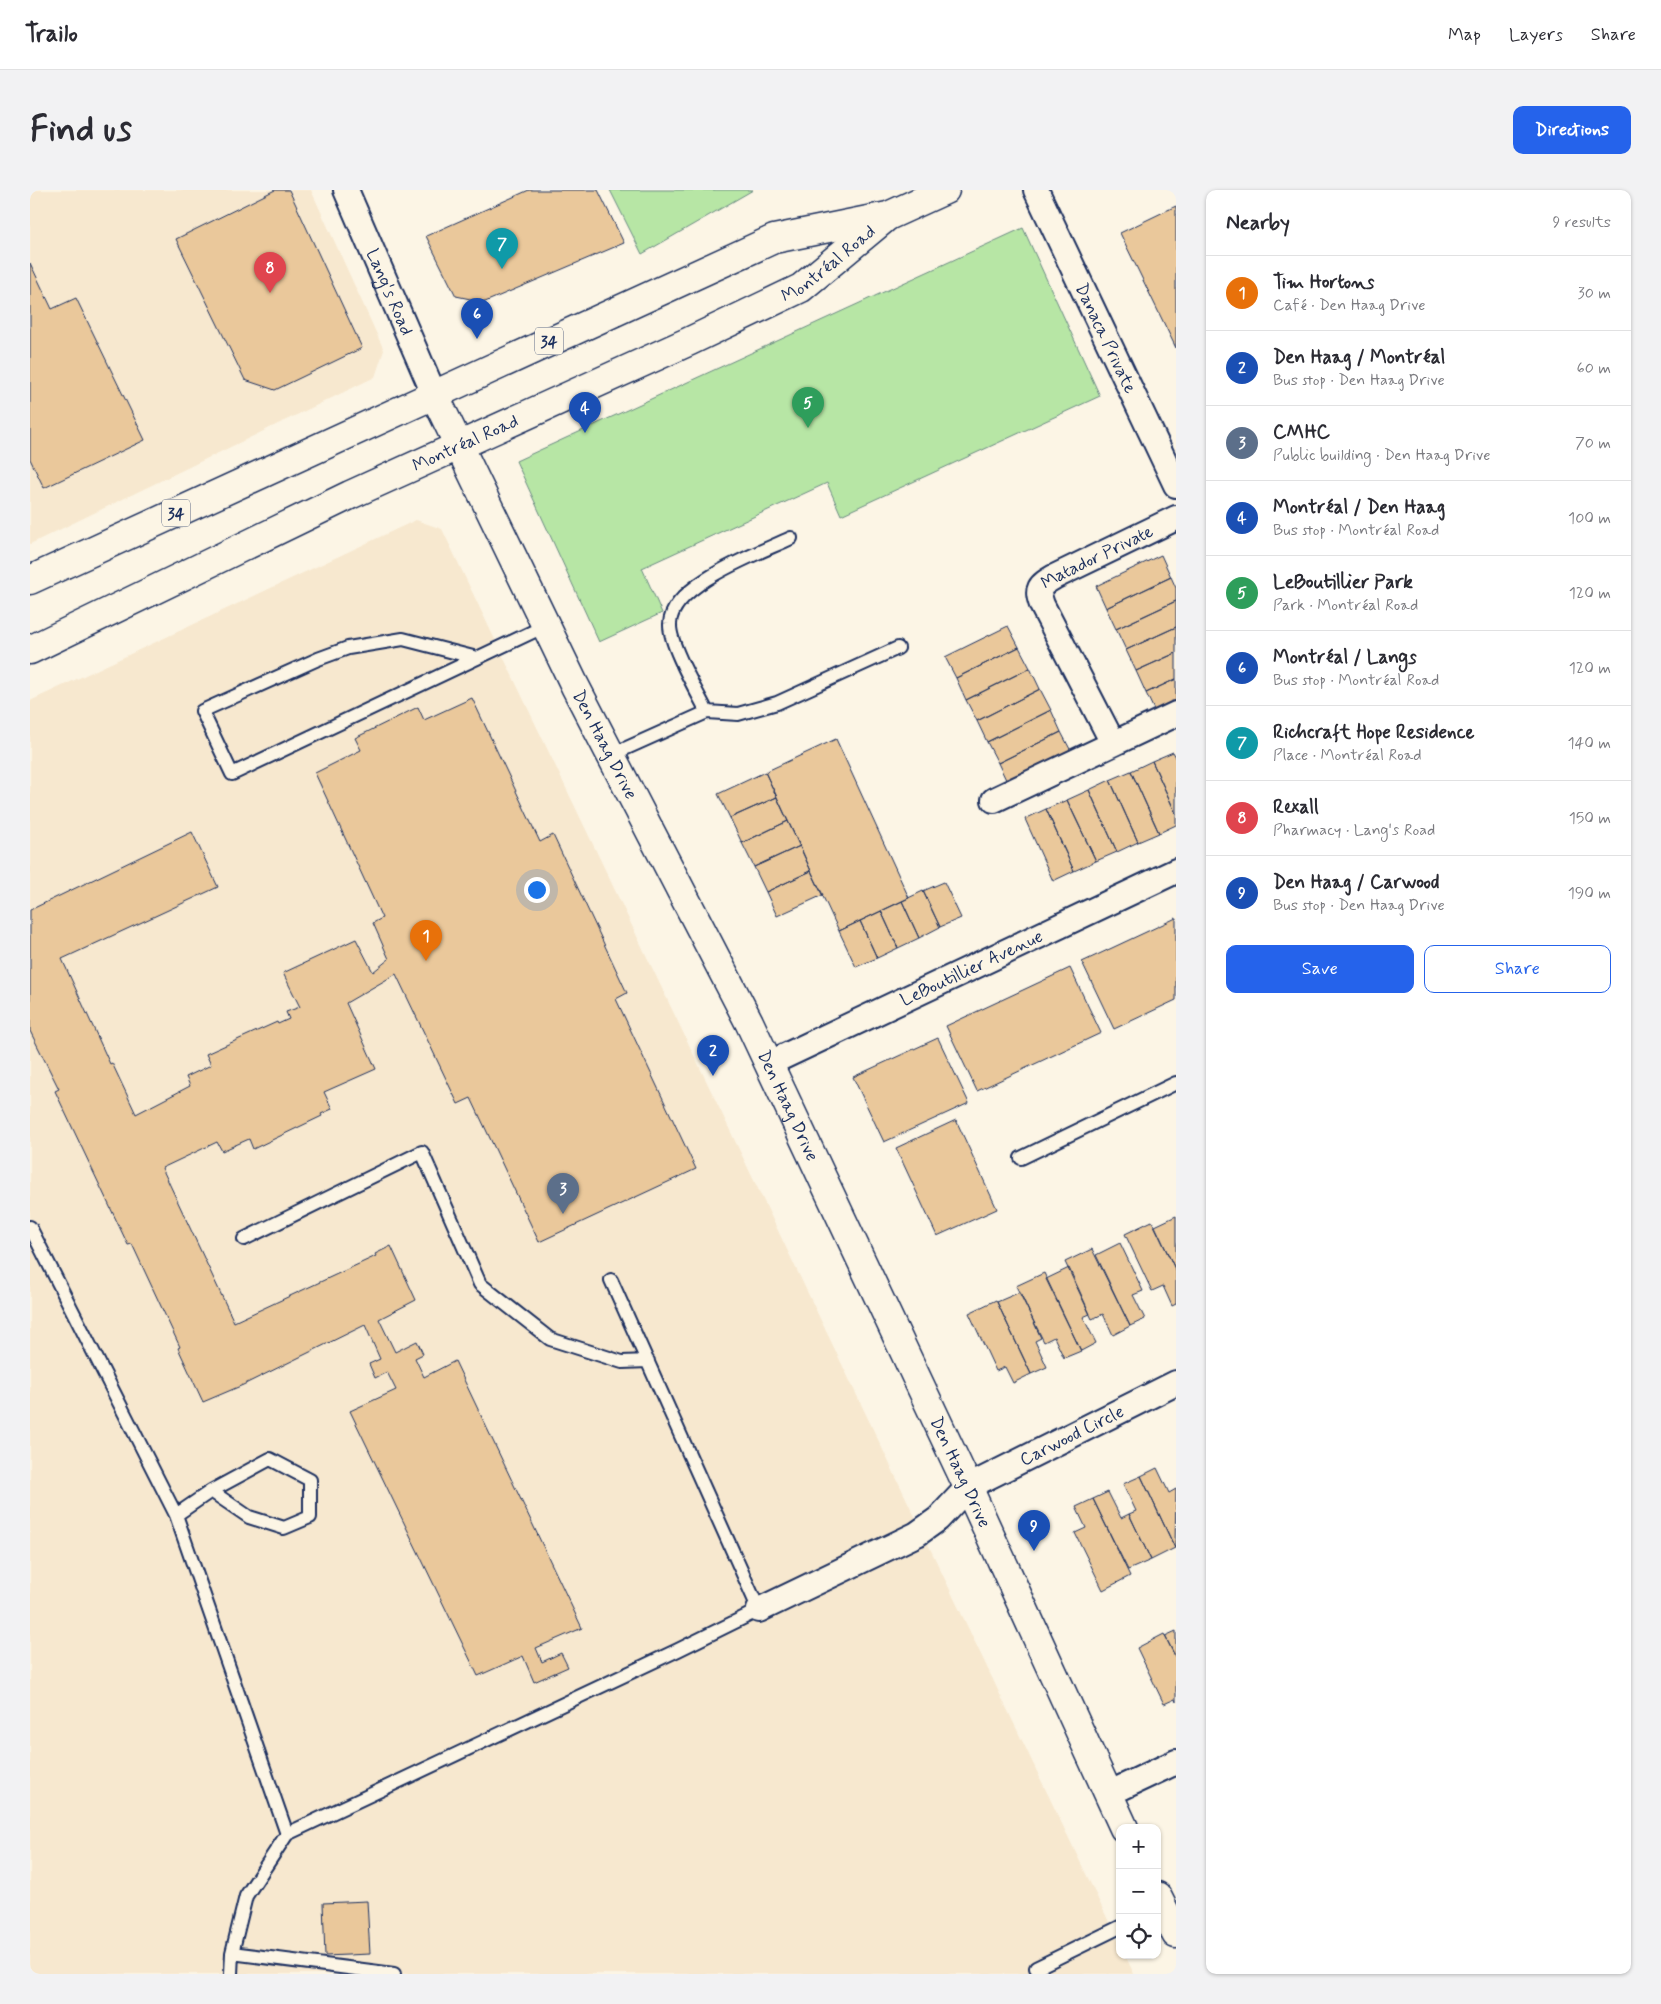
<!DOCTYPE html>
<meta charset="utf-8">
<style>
:root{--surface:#fff;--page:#f2f2f3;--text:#2b2b33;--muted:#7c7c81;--line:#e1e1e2;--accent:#2563eb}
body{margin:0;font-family:Mynerve,sans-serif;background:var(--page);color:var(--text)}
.controls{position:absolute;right:15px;bottom:15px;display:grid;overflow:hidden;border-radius:10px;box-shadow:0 1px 4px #0004}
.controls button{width:45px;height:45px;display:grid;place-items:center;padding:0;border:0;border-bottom:1px solid var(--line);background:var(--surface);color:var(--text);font:25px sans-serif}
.you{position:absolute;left:506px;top:699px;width:18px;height:18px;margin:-12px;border:4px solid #fff;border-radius:50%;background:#1a73e8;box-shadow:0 0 0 8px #1a73e833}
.badge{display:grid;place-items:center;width:32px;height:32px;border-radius:50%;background:var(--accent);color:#fff;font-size:16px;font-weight:700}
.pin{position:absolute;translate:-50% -41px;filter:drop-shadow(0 1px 2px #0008)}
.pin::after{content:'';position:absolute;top:26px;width:18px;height:15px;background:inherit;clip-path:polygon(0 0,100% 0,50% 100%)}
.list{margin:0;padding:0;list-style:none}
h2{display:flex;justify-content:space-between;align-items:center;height:65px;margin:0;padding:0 20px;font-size:21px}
h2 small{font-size:16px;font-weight:400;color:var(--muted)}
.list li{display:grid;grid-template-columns:32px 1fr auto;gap:15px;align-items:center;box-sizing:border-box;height:75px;padding:0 20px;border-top:1px solid var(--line)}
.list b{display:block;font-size:19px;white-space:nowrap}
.list p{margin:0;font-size:16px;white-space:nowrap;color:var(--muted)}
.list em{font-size:16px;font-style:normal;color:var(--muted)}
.actions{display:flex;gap:10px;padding:15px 20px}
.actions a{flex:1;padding:11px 0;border:1px solid var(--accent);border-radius:10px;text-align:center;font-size:18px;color:var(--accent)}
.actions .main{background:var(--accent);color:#fff}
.icon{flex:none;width:28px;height:28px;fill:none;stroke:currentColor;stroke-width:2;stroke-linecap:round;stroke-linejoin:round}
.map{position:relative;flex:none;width:1146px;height:1784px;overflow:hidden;border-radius:10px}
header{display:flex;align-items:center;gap:30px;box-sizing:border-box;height:70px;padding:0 25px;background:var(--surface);border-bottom:1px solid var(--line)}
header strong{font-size:24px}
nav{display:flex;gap:28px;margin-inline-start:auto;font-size:18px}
.intro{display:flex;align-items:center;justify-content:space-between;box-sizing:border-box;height:120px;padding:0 30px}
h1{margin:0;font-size:35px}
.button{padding:12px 22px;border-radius:10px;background:var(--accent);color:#fff;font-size:18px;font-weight:700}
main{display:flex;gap:30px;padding:0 30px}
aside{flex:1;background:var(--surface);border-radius:10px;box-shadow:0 1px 4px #0004}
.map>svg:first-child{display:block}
</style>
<header>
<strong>Trailo</strong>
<nav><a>Map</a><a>Layers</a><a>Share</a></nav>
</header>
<div class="intro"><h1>Find us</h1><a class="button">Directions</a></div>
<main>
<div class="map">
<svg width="1146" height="1784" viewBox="0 0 1146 1784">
<rect width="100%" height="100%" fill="#fcf5e5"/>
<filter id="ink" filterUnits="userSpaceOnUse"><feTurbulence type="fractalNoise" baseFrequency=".02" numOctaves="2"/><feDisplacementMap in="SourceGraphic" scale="10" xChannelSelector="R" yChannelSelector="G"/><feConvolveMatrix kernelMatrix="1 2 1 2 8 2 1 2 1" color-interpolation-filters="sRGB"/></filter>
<g filter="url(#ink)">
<!-- built -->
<path fill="#f7e8cf" d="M0 0H281L354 160 345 187 0 354Z
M386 330 412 339 1090 1755V1765H1095L1104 1784H0V511Z"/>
<!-- green -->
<path fill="#b7e6a5" stroke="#698a82" d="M580 0H723L612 64Z
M993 38 1070 206 811 325 797 293 612 378 632 423 569 452 486 271Z"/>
<!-- building -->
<path fill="#eac89b" stroke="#1b2f5e" d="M245 0H259L332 158 245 200 215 190 146 49Z
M499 0H568L594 53 455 112 426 106 396 46Z
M1146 16V158L1090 43Z
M0 73 22 119 46 108 115 250 14 298 0 269Z
M1131 365 1141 387 1076 418 1066 396Z
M1141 387 1146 398V411L1086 439 1076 418Z
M1146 411V437L1096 460 1086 439Z
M978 436 989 457 926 488 915 467Z
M1146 437V463L1106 481 1096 460Z
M989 457 1000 478 936 510 926 488Z
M1146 463V489L1116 503 1106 481Z
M1000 478 1010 499 947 531 936 510Z
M1146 489V515L1126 524 1116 503Z
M1010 499 1021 520 957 552 947 531Z
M442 508 510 652 523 645 597 803 586 809 666 979 509 1052 441 908 428 914 366 784 316 813 346 879 294 902 302 919 291 924 292 926 223 959 219 949 192 961 187 952 132 978 204 1132 346 1066 345 1064 361 1056 386 1110 349 1129 365 1162 387 1151 393 1164 385 1168 394 1187 425 1171 552 1438 506 1458 512 1472 531 1463 538 1477 504 1492 493 1466 448 1486 320 1221 366 1200 357 1182 345 1188 339 1174 350 1169 335 1135 213 1195 173 1212 148 1158 150 1157 102 1054 98 1055 25 901 29 899 0 841V720L162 642 188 697 32 769 80 874 82 873 106 924 160 896 156 887 181 875 176 864 247 832 248 834 259 829 256 822 270 817 253 783 326 749 343 782 359 769 343 733 352 728 285 583 331 560 325 548 388 517 394 530Z
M1021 520 1031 542 968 573 957 552Z
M1031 542 1042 563 978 594 968 573Z
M806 549 879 708 809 741 735 582Z
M1143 562 1146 567V624L1122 571Z
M1122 571 1146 624V635L1129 643 1101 581Z
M1101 581 1129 643 1108 652 1080 590Z
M735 582 747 607 700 628 688 604Z
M1080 590 1108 652 1087 662 1059 600Z
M1059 600 1087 662 1066 671 1037 610Z
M747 607 758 631 712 653 700 628Z
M1037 610 1066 671 1044 681 1016 619Z
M1016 619 1044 681 1023 691 995 629Z
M758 631 770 656 724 677 712 653Z
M770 656 781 681 736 702 724 677Z
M781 681 793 705 747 726 736 702Z
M914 692 931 728 910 737 893 701Z
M893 701 910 737 889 748 872 711Z
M872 711 889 748 868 758 851 721Z
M851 721 868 758 847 768 830 731Z
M1146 728V810L1084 839 1052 772Z
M830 731 847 768 826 777 809 741Z
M1040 778 1071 843 947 901 916 836Z
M908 848 939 913 854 952 823 887Z
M926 930 967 1019 907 1046 866 958Z
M1146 1026V1081L1125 1036Z
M1122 1031 1146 1081V1114L1142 1116 1133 1096 1122 1101 1095 1044Z
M1090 1053 1113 1101 1103 1105 1115 1129 1100 1136 1066 1065Z
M1062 1059 1100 1136 1083 1145 1073 1124 1062 1129 1035 1072Z
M1039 1078 1060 1124 1053 1127 1066 1153 1051 1161 1016 1089Z
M1014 1083 1051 1161 1034 1168 1024 1147 1014 1152 986 1096Z
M990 1102 1011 1148 1005 1151 1017 1177 1001 1184 967 1112Z
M966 1110 1001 1184 983 1193 975 1177 966 1181 939 1123Z
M1127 1278 1139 1303 1146 1299 1145 1358 1111 1286Z
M1111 1286 1145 1358 1121 1370 1099 1324 1106 1321 1093 1294Z
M1078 1302 1091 1328 1099 1324 1121 1370 1098 1380 1063 1309Z
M1063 1309 1100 1386 1073 1400 1045 1343 1056 1338 1046 1317Z
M1146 1441V1468L1135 1446Z
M1134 1444 1146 1468V1512L1145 1509 1134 1514 1107 1458Z
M337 1711 340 1764 295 1766 293 1713Z"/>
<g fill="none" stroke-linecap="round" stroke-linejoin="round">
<defs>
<path id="service" d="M447 468 373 449 318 458 288 469 172 521 202 584 515 436
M677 522C667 502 639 454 640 434 641 394 730 363 761 348
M581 565 677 522 708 524 747 513 868 458
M991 968 1146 893
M0 1037 146 1325 257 1644
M214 1049 392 962 450 1094 520 1149 592 1172 618 1171
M146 1325 181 1301 240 1269 280 1290V1327L254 1338 219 1327 181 1301
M202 1763 364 1784
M1006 1778 1090 1737
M201 1784 202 1763 216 1706 257 1644 648 1460 729 1420 581 1090"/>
<g id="minor">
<path id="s1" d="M316 0 404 204"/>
<path id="s2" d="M1006 0 1146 295"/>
<path id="s3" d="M1083 553 1012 415C1006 398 1009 396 1024 387L1146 328"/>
<path d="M964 610 1146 524"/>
<path id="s4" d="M738 874 1146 681"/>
<path id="s5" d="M729 1420 887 1344 908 1329 938 1297 1146 1193"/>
<path d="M1078 1604 1146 1572"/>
</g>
<g id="tertiary">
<path id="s6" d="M404 204 545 496 719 832 938 1297 1094 1638"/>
<path d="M1127 1706 1146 1744"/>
</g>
<g id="primary">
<path d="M0 390 744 49 858 26 915 0"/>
<path id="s7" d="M0 460 320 305 660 151 771 98 854 29"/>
</g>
</defs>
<!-- service casing -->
<use href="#service" stroke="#1b2f5e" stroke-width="16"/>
<!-- minor casing -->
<use href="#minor" stroke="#1b2f5e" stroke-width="28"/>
<!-- tertiary casing -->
<use href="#tertiary" stroke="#1b2f5e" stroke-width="31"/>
<!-- primary casing -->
<use href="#primary" stroke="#1b2f5e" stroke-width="31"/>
<!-- service -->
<use href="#service" stroke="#fcf5e5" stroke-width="12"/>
<!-- minor -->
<use href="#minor" stroke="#fcf5e5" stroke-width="24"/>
<!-- tertiary -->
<use href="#tertiary" stroke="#fcf5e5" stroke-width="28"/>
<!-- primary -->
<use href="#primary" stroke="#fcf5e5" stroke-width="28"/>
</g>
</g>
<g text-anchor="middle" stroke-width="4" stroke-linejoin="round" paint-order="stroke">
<!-- shield labels -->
<g fill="#fcf5e5" stroke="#5e6a86" stroke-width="1">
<rect x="505" y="137.5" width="28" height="27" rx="4"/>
<rect x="132" y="309.5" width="28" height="27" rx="4"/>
</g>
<g font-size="16" font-weight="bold" fill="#1b2f5e">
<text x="519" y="157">34</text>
<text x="146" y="329">34</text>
</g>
<!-- street labels -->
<g font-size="18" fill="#1b2f5e" stroke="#fcf5e5">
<text dy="6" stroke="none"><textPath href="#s7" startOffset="888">Montréal Road</textPath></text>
<text dy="6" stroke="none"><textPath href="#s1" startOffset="111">Lang's Road</textPath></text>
<text dy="6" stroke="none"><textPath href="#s2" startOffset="164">Danaca Private</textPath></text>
<text dy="6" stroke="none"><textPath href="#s7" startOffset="482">Montréal Road</textPath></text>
<text dy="6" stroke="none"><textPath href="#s3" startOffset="238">Matador Private</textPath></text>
<text dy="6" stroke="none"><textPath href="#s6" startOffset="390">Den Haag Drive</textPath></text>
<text dy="6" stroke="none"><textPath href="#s4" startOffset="225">LeBoutillier Avenue</textPath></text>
<text dy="6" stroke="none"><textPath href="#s6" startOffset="795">Den Haag Drive</textPath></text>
<text dy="6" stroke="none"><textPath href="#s5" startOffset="361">Carwood Circle</textPath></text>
<text dy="6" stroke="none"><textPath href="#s6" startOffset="1200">Den Haag Drive</textPath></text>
</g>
</g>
</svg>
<div class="controls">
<button>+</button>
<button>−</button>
<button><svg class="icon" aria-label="locate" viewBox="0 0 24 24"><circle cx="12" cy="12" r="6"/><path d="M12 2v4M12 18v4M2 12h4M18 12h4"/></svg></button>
</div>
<div class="you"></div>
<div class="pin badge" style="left:396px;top:771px;background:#e8710a">1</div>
<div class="pin badge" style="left:683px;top:886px;background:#1a4fb4">2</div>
<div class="pin badge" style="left:533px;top:1024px;background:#5c6f8a">3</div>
<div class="pin badge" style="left:555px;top:243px;background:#1a4fb4">4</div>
<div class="pin badge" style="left:778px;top:238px;background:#2e9e5b">5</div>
<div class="pin badge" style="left:447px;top:149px;background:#1a4fb4">6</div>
<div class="pin badge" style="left:472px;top:79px;background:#0f9aa8">7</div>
<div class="pin badge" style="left:240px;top:103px;background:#e0444e">8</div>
<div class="pin badge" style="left:1004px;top:1361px;background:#1a4fb4">9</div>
</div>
<aside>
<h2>Nearby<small>9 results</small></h2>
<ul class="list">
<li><span class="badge" style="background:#e8710a">1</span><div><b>Tim Hortons</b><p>Café · Den Haag Drive</p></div><em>30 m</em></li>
<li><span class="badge" style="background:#1a4fb4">2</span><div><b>Den Haag / Montréal</b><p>Bus stop · Den Haag Drive</p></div><em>60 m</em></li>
<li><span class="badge" style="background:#5c6f8a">3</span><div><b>CMHC</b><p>Public building · Den Haag Drive</p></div><em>70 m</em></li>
<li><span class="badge" style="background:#1a4fb4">4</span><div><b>Montréal / Den Haag</b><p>Bus stop · Montréal Road</p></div><em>100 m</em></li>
<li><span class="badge" style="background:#2e9e5b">5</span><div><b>LeBoutillier Park</b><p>Park · Montréal Road</p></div><em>120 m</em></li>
<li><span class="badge" style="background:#1a4fb4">6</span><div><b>Montréal / Langs</b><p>Bus stop · Montréal Road</p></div><em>120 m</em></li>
<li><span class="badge" style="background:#0f9aa8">7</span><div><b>Richcraft Hope Residence</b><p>Place · Montréal Road</p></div><em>140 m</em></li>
<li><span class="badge" style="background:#e0444e">8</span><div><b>Rexall</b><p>Pharmacy · Lang's Road</p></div><em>150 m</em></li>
<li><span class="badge" style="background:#1a4fb4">9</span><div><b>Den Haag / Carwood</b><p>Bus stop · Den Haag Drive</p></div><em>190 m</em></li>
</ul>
<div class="actions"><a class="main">Save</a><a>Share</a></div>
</aside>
</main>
